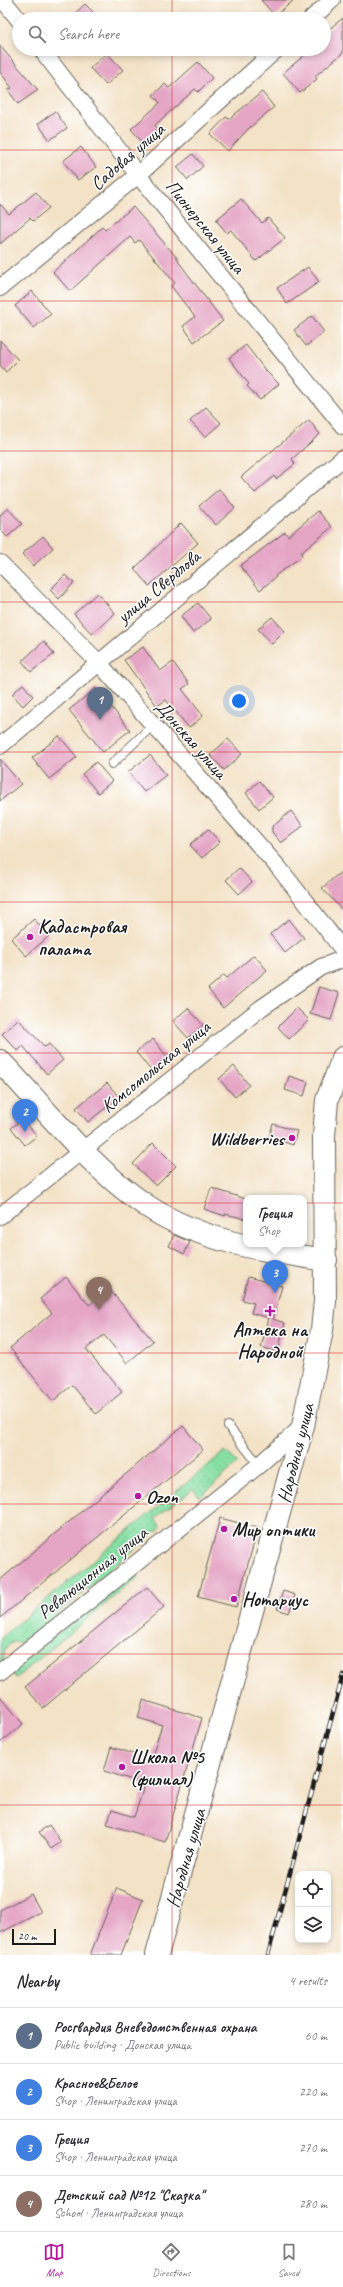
<!DOCTYPE html>
<meta charset="utf-8">
<style>
:root{--surface:#fff;--page:#f2f2f3;--text:#2b2b33;--muted:#7c7c81;--line:#e1e1e2;--accent:#b5179e}
body{margin:0;font-family:Caveat,sans-serif;background:var(--page);color:var(--text)}
.controls{position:absolute;right:12px;bottom:12px;display:grid;overflow:hidden;border-radius:8px;box-shadow:0 2px 6px #0003}
.controls button{width:36px;height:36px;display:grid;place-items:center;padding:0;border:0;border-bottom:1px solid var(--line);background:var(--surface);color:var(--text);font:20px sans-serif}
.scale{position:absolute;left:12px;bottom:10px;width:44px;box-sizing:border-box;padding-left:4px;border:2px solid #1c1c1c;border-top:0;font-size:11px;line-height:14px;white-space:nowrap;color:#1c1c1c;-webkit-text-stroke:3px #fff;paint-order:stroke}
.you{position:absolute;left:239px;top:701px;width:14px;height:14px;margin:-10px;border:3px solid #fff;border-radius:50%;background:#1a73e8;box-shadow:0 0 0 6px #1a73e833}
.badge{display:grid;place-items:center;width:26px;height:26px;border-radius:50%;background:var(--accent);color:#fff;font-size:13px;font-weight:700}
.pin{position:absolute;translate:-50% -33px;filter:drop-shadow(0 1px 2px #0008)}
.pin::after{content:'';position:absolute;top:21px;width:14px;height:12px;background:inherit;clip-path:polygon(0 0,100% 0,50% 100%)}
.popup{position:absolute;left:243px;top:1195px;width:64px;height:52px;box-sizing:border-box;display:grid;place-content:center;border-radius:8px;background:var(--surface);filter:drop-shadow(0 1px 3px #0005);font-size:13px;white-space:nowrap;color:var(--muted)}
.popup b{font-size:15px;color:var(--text)}
.popup::after{content:'';position:absolute;left:50%;top:100%;margin-left:-8px;border:8px solid transparent;border-top-color:var(--surface)}
.list{margin:0;padding:0;list-style:none}
h2{display:flex;justify-content:space-between;align-items:center;height:52px;margin:0;padding:0 16px;font-size:17px}
h2 small{font-size:13px;font-weight:400;color:var(--muted)}
.list li{display:grid;grid-template-columns:26px 1fr auto;gap:12px;align-items:center;box-sizing:border-box;height:56px;padding:0 16px;border-top:1px solid var(--line)}
.list b{display:block;font-size:15px;white-space:nowrap}
.list p{margin:0;font-size:13px;white-space:nowrap;color:var(--muted)}
.list em{font-size:13px;font-style:normal;color:var(--muted)}
.icon{flex:none;width:22px;height:22px;fill:none;stroke:currentColor;stroke-width:2;stroke-linecap:round;stroke-linejoin:round}
.map{position:relative;flex:none;width:343px;height:1955px;overflow:hidden}
.search{position:absolute;background:var(--surface);box-shadow:0 2px 6px #0003;left:12px;right:12px;top:12px;height:44px;display:flex;align-items:center;gap:10px;box-sizing:border-box;padding:0 14px;border-radius:22px;color:var(--muted);font-size:15px}
.sheet{height:276px;background:var(--surface)}
nav{display:flex;justify-content:space-around;align-items:center;box-sizing:border-box;height:56px;border-top:1px solid var(--line);background:var(--surface);font-size:11px;color:var(--muted)}
nav a{display:grid;justify-items:center;gap:2px}
nav .on{color:var(--accent)}
.map>svg:first-child{display:block}
</style>
<div class="map">
<svg width="343" height="1955" viewBox="0 0 343 1955">
<defs>
<pattern id="grass-dots" width="8" height="8" patternUnits="userSpaceOnUse"><rect width="8" height="8" fill="#88e0a5"/><path d="M2 2h.1M6 6h.1" fill="none" stroke="#75c08d" stroke-width="1.8" stroke-linecap="round"/></pattern>
</defs>
<rect width="100%" height="100%" fill="#fff"/>
<filter id="ink" filterUnits="userSpaceOnUse"><feTurbulence type="fractalNoise" baseFrequency=".025" numOctaves="2"/><feDisplacementMap in="SourceGraphic" scale="8" xChannelSelector="R" yChannelSelector="G"/><feConvolveMatrix kernelMatrix="1 2 1 2 8 2 1 2 1" color-interpolation-filters="sRGB"/></filter>
<filter id="wash" filterUnits="userSpaceOnUse"><feTurbulence type="fractalNoise" baseFrequency=".012" numOctaves="4" result="noise"/><feDisplacementMap in="SourceGraphic" scale="16" xChannelSelector="R" yChannelSelector="G"/><feGaussianBlur stdDeviation="0.9" result="paint"/><feColorMatrix in="noise" values="0 0 0 0 0 0 0 0 0 0 0 0 0 0 0 0 0 1.4 0 .05"/><feComposite in="paint" operator="in"/></filter>
<g filter="url(#wash)">
<rect width="100%" height="100%" fill="#f3e2c6"/>
<!-- grass -->
<path fill="url(#grass-dots)" stroke="#527e60" d="M225 1451 238 1463 200 1497 193 1489 155 1518 161 1527 23 1643 13 1642 4 1649V1661L0 1664V1638Z
M133 1571 138 1577 16 1678 11 1672Z"/>
<g id="blocks">
<!-- building -->
<path fill="#e5a6c6" d="M261 0H294L275 16Z
M85 4 100 19H69Z
M343 18V53L315 76 317 79 300 93 283 73 312 49H324V33Z
M0 46 38 90 18 104 8 90 12 88 0 72Z
M107 53 123 70 106 85 90 68Z
M198 62 212 78 198 92 195 89 155 125 158 129 143 143 131 129 160 103 153 95 165 84 169 88Z
M262 92 274 107 248 129 228 151 210 134 226 117 229 119Z
M55 111 67 128 50 140 38 124Z
M81 147 96 167 78 180 63 161Z
M193 154 203 166 188 180 177 167Z
M36 192 49 208 33 221 30 218 0 244V204L9 214Z
M241 199 262 223 268 218 285 238 256 261 231 230 227 233 216 220Z
M133 207 179 260 178 261 223 321 194 342 183 326 195 317 171 286 175 283 139 240 135 243 130 237 70 291 53 272 102 227 105 230Z
M308 267 319 282 287 304 277 288Z
M32 291 51 314 34 328 15 306Z
M312 316 324 332 306 346 294 330Z
M0 340 18 360 6 372 0 365Z
M246 345 265 370 279 384 260 400 247 386 249 384 229 358Z
M206 407 221 423 205 437 190 421Z
M309 420 320 434 292 459 295 464 276 479 274 476 255 493 241 477Z
M219 489 235 508 216 525 199 506Z
M8 508 22 524 7 537 0 529V515Z
M318 511 332 527 301 553 302 556 275 576 276 577 260 590 240 566 285 532 288 536Z
M181 523 198 543 149 586 134 569Z
M43 536 53 548 33 566 22 554Z
M65 575 74 583 59 599 50 590Z
M97 593 115 613 92 634 74 614Z
M198 603 211 619 193 633 181 616Z
M272 617 285 631 272 644 258 629Z
M44 641 54 654 31 672 22 661Z
M143 647 160 671 173 662 189 684 182 689 203 716 189 728 166 700 157 706 124 660Z
M23 684 33 696 23 706 12 694Z
M96 688 130 730 103 752 69 710Z
M59 736 77 757 49 779 32 758Z
M228 739 242 754 224 770 210 755Z
M150 755 166 775 144 792 128 772Z
M0 759 21 784 0 801Z
M96 762 112 781 98 793 82 774Z
M259 781 273 797 259 809 246 793Z
M291 811 303 826 281 843 272 832V827Z
M208 829 220 842 202 858 190 845Z
M239 868 252 882 239 894 226 880Z
M343 870V911L322 888Z
M34 919 49 936 26 956 11 939Z
M289 919 304 938 285 953 270 934Z
M254 955 267 970 223 1008 208 989 224 975 227 978Z
M319 987 339 993 331 1020 310 1014Z
M188 1008 203 1025 188 1038 173 1021Z
M297 1008 309 1020 289 1039 278 1027Z
M18 1019 45 1047 49 1044 63 1060 47 1074 23 1046 18 1051 2 1034Z
M153 1039 169 1059 153 1073 136 1052Z
M234 1066 249 1085 235 1097 219 1079Z
M289 1076 308 1082 304 1096 285 1090Z
M107 1083 119 1097 88 1122 76 1108Z
M23 1119 37 1136 25 1145 11 1128Z
M273 1124 297 1131 293 1145 269 1137Z
M153 1143 176 1166 156 1186 133 1164Z
M211 1188 246 1199V1219L225 1214V1216L204 1209Z
M174 1235 190 1242 184 1254 169 1246Z
M66 1277 89 1305 109 1289 153 1341 127 1363 104 1335 86 1349 122 1392 96 1414 72 1385 53 1401 10 1348 52 1313 40 1299Z
M248 1277 282 1286 273 1319 285 1323 278 1352 261 1347 269 1318 251 1313 254 1303 242 1300Z
M183 1426 203 1450 0 1618V1580Z
M220 1518 258 1528 236 1607 198 1597Z
M147 1587 164 1607 43 1708 25 1687Z
M283 1591 295 1595 289 1613 277 1609Z
M0 1696 23 1724 0 1743Z
M143 1700 202 1718 165 1842 107 1824 112 1810 134 1817 145 1784 104 1771 111 1747 151 1759 162 1725 138 1718Z
M49 1825 61 1842 51 1849 39 1832Z
M117 1888 143 1899 121 1955H90Z
M31 1894 41 1912 0 1933V1910Z"/>
</g>
</g>
<g filter="url(#ink)">
<use href="#blocks" fill-opacity="0" stroke="#676158" stroke-width="1"/>
<g fill="none" stroke-linecap="round" stroke-linejoin="round">
<defs>
<path id="lane" d="M112 764 153 725
M228 1426 259 1465"/>
<path id="street" d="M3 0 19 20
M311 19 332 0
M41 49 138 175 343 426
M0 288 138 175 277 49
M0 563 99 663 279 868 343 950
M0 746 343 458
M0 1216 261 1008 321 967 343 959
M0 1672 259 1465 303 1426"/>
<path id="secondary" d="M0 1061C47 1110 90 1168 147 1206 200 1241 264 1251 326 1260
M157 1955 303 1426 322 1330 325 1301 324 1136 327 1100 343 1058"/>
</defs>
<!-- lane casing -->
<use href="#lane" stroke="#676158" stroke-width="10"/>
<!-- street casing -->
<use href="#street" stroke="#676158" stroke-width="18"/>
<!-- secondary casing -->
<use href="#secondary" stroke="#676158" stroke-width="24"/>
<!-- lane -->
<use href="#lane" stroke="#fff" stroke-width="8"/>
<!-- street -->
<use href="#street" stroke="#fff" stroke-width="16"/>
<!-- secondary -->
<use href="#secondary" stroke="#fff" stroke-width="22"/>
<defs>
<path id="rail" d="M268 1955 343 1675"/>
</defs>
<!-- rail casing -->
<use href="#rail" stroke="#1c1c1c" stroke-width="4.5"/>
<!-- rail -->
<use href="#rail" stroke="#fff" stroke-width="3" stroke-dasharray="9" stroke-linecap="butt"/>
</g>
</g>
<!-- grid -->
<path fill="none" stroke="#d62828" stroke-width="1" stroke-opacity="0.55" d="M172 0V19M172 49V1955M0 150H343M0 301H343M0 451H343M0 602H343M0 752H343M0 902H343M0 1053H343M0 1203H343M0 1353H343M0 1504H343M0 1654H343M0 1805H343"/>
<!-- markers -->
<g fill="#b5179e" stroke="#fff" stroke-width="1.5">
<circle cx="30" cy="937" r="4"/>
<circle cx="292" cy="1138" r="4"/>
<path d="M268 1305h4v4h4v4h-4v4h-4v-4h-4v-4h4z"/>
<circle cx="138" cy="1496" r="4"/>
<circle cx="224" cy="1529" r="4"/>
<circle cx="234" cy="1599" r="4"/>
<circle cx="122" cy="1767" r="4"/>
</g>
<g text-anchor="middle" stroke-width="3" stroke-linejoin="round" paint-order="stroke">
<!-- street labels -->
<g font-size="19" fill="#1c1c1c" stroke="#fff">
<text transform="translate(127 156) rotate(-41)" y="7">Садовая улица</text>
<text transform="translate(206 226) rotate(51)" y="7">Пионерская улица</text>
<text transform="translate(158 586) rotate(-40)" y="7">улица Свердлова</text>
<text transform="translate(192 739) rotate(49)" y="7">Донская улица</text>
<text transform="translate(155 1066) rotate(-39)" y="7">Комсомольская улица</text>
<text transform="translate(295 1453) rotate(-76)" y="7">Народная улица</text>
<text transform="translate(92 1572) rotate(-39)" y="7">Революционная улица</text>
<text transform="translate(185 1858) rotate(-74)" y="7">Народная улица</text>
</g>
<!-- poi labels -->
<g font-size="19" font-weight="bold" fill="#1c1c1c" stroke="#fff" text-anchor="start">
<text x="38" y="933">Кадастровая<tspan x="38" dy="22">палата</tspan></text>
<text x="284" y="1145" text-anchor="end">Wildberries</text>
<text x="270" y="1336" text-anchor="middle">Аптека на<tspan x="270" dy="22">Народной</tspan></text>
<text x="146" y="1503">Ozon</text>
<text x="232" y="1536">Мир оптики</text>
<text x="242" y="1606">Нотариус</text>
<text x="130" y="1763">Школа №5<tspan x="130" dy="22">(филиал)</tspan></text>
</g>
</g>
</svg>
<div class="controls">
<button><svg class="icon" aria-label="locate" viewBox="0 0 24 24"><circle cx="12" cy="12" r="6"/><path d="M12 2v4M12 18v4M2 12h4M18 12h4"/></svg></button>
<button><svg class="icon" aria-label="layers" viewBox="0 0 24 24"><path d="M12 4l9 5-9 5-9-5zM3 14l9 5 9-5"/></svg></button>
</div>
<div class="scale">20 m</div>
<div class="you"></div>
<div class="pin badge" style="left:100px;top:720px;background:#5c6f8a">1</div>
<div class="pin badge" style="left:25px;top:1132px;background:#3f7fe0">2</div>
<div class="pin badge" style="left:275px;top:1293px;background:#3f7fe0">3</div>
<div class="popup"><b>Греция</b>Shop</div>
<div class="pin badge" style="left:99px;top:1310px;background:#8d6e63">4</div>
<div class="search"><svg class="icon" aria-label="search" viewBox="0 0 24 24"><circle cx="10" cy="10" r="6"/><path d="M15 15l6 6"/></svg>Search here</div>
</div>
<section class="sheet">
<h2>Nearby<small>4 results</small></h2>
<ul class="list">
<li><span class="badge" style="background:#5c6f8a">1</span><div><b>Росгвардия Вневедомственная охрана</b><p>Public building · Донская улица</p></div><em>60 m</em></li>
<li><span class="badge" style="background:#3f7fe0">2</span><div><b>Красное&amp;Белое</b><p>Shop · Ленинградская улица</p></div><em>220 m</em></li>
<li><span class="badge" style="background:#3f7fe0">3</span><div><b>Греция</b><p>Shop · Ленинградская улица</p></div><em>270 m</em></li>
<li><span class="badge" style="background:#8d6e63">4</span><div><b>Детский сад №12 &quot;Сказка&quot;</b><p>School · Ленинградская улица</p></div><em>280 m</em></li>
</ul>
</section>
<nav>
<a class="on"><svg class="icon" aria-label="map" viewBox="0 0 24 24"><path d="M3 6l6-2 6 2 6-2v14l-6 2-6-2-6 2zM9 4v14M15 6v14"/></svg>Map</a>
<a><svg class="icon" aria-label="directions" viewBox="0 0 24 24"><path d="M12 3l9 9-9 9-9-9zM9 14v-3h6M13 9l2 2-2 2"/></svg>Directions</a>
<a><svg class="icon" aria-label="saved" viewBox="0 0 24 24"><path d="M7 4h10v16l-5-4-5 4z"/></svg>Saved</a>
</nav>
